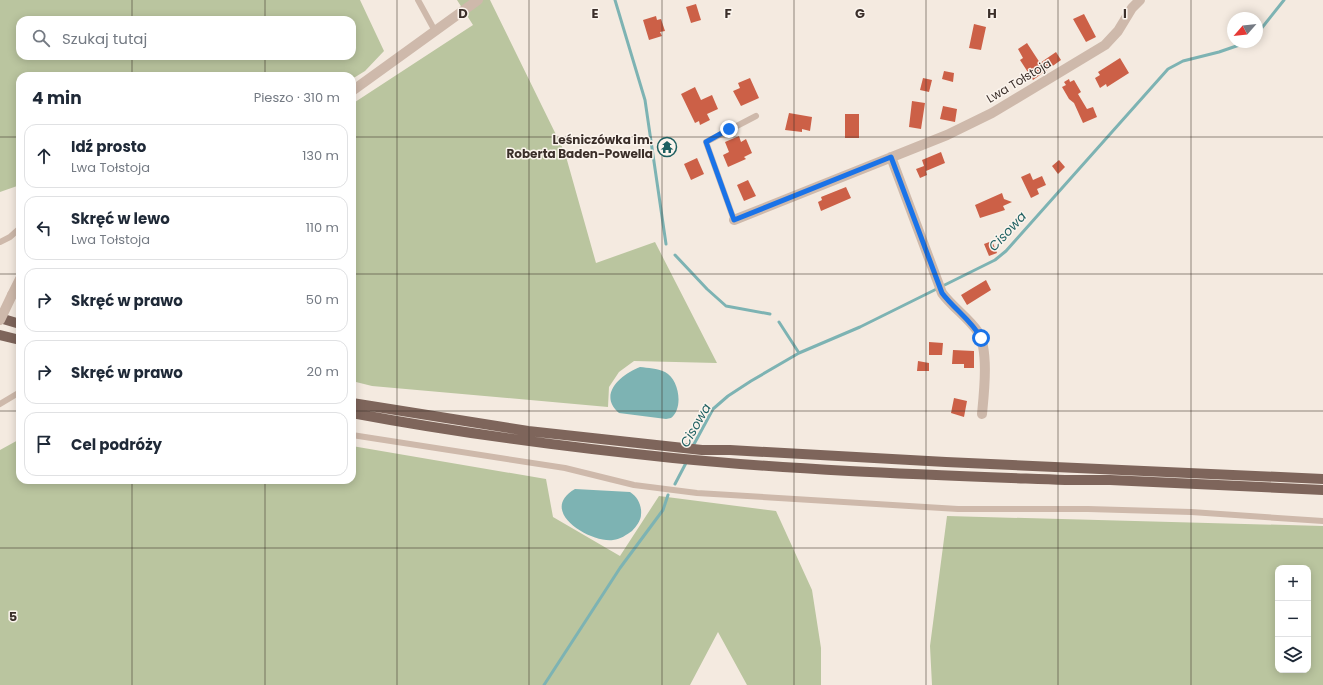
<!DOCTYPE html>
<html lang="pl">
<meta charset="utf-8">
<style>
:root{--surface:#fff;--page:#f6f6f7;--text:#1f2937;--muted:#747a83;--line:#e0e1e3}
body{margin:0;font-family:Poppins,sans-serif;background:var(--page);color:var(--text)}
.controls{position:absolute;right:12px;bottom:12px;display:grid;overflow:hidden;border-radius:8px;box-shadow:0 2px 10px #0003}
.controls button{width:36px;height:36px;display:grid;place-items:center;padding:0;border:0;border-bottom:1px solid var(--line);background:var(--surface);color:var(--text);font:20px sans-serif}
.compass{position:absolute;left:1227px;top:12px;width:36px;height:36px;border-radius:50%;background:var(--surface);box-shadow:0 2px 10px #0003;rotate:242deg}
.stop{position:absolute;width:12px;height:12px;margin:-9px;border:3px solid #1a73e8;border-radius:50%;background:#fff}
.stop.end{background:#1a73e8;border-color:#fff;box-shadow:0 1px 4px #0008}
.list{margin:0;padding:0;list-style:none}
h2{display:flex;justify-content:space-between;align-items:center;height:52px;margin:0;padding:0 16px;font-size:17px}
h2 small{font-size:13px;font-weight:400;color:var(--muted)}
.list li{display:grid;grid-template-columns:26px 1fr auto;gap:12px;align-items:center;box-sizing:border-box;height:64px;margin:0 8px 8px;padding:0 8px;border:1px solid var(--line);border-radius:12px}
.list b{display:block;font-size:15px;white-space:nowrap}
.list p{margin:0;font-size:13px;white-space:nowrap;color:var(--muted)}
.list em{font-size:13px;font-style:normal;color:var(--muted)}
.icon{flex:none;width:22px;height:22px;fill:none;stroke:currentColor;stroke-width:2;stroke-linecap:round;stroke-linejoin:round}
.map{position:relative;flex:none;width:1323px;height:685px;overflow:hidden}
.search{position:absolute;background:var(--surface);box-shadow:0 2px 10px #0003;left:16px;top:16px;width:340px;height:44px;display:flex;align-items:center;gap:10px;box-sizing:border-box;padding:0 14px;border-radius:12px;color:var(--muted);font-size:15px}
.panel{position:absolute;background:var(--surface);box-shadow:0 2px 10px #0003;left:16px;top:72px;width:340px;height:412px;border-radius:12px}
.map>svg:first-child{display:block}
</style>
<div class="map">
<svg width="1323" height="685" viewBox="0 0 1323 685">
<rect width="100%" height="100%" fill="#f4eae0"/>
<!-- green -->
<path fill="#bac59f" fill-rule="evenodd" d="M0 0H360L384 51 365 71 352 79V76H20V185L0 192ZM20 20H352V56H20Z
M457 0H490L565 153 596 263 655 242 717 363 634 361 619 372 609 387 608 407 372 386 352 381V104L473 25Z
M20 439V480H352V446L546 479 553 517 620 556 659 496 776 511 812 590 821 648V685H747L718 632 690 685H0V450Z
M947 516 1323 526V685H932L930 646ZM1278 568H1308V670H1278Z"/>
<!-- water -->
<path fill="#7db3b3" d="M640 367C648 368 657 368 665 372 679 379 684 408 671 418L666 419 619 413C597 394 622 374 640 367Z
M575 489 630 492C638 497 642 506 641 515 641 520 636 527 632 531 626 535 621 539 613 540 590 543 537 511 575 489Z"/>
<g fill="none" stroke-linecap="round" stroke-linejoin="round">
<!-- stream -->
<path stroke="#7db3b3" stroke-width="3" d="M615 0 645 100 666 244
M1257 34 1284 0
M675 255 707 289 726 306 770 314
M779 322 799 353
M693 446 713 409 728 396 751 381 799 353 860 327 995 260 1006 251 1168 69 1183 61 1219 52 1248 42
M675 484 687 461
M544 685 620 568 663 510 668 495"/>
</g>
<!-- building -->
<path fill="#cc6047" d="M696 4 701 20 691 23 686 7Z
M1084 14 1096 37 1086 42 1073 19Z
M656 16 657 20 661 19 665 31 660 32 662 36 649 40 643 20Z
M974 24 986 27 981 50 969 48Z
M1027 43 1040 63 1056 52 1061 60 1033 80 1020 60 1023 58 1018 49Z
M1120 58 1129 73 1107 87 1106 84 1100 88 1095 78 1100 75 1098 72Z
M944 71 954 73 953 82 942 79Z
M750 78 759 98 741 106 733 91 740 88 738 83Z
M923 78 932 80 929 92 920 90Z
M1069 79 1070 82 1074 80 1081 92 1078 94 1087 109 1093 107 1097 117 1083 123 1074 103 1069 99 1062 87 1066 85 1064 82Z
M695 87 701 100 712 95 718 109 707 114 710 120 700 125 699 121 695 123 681 94Z
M912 101 925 103 921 129 909 127Z
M943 106 957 109 955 122 940 119Z
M789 113 812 117 810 131 802 129V132L785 130Z
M845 114H859V138H845Z
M739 136 741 142 746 139 752 153 744 157 746 159 728 167 723 155 729 152 725 142Z
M941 152 945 163 926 171 927 175 920 178 916 169 924 166 922 160Z
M697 158 704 174 691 180 684 164Z
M1059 160 1065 167 1058 174 1052 166Z
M1030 173 1033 180 1042 176 1046 185 1037 189 1039 194 1031 198 1021 177Z
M748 180 756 196 744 201 737 185Z
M846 187 851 198 821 211 818 202 822 200 821 197Z
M1002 193 1004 199 1012 202 1003 206 1005 210 980 218 975 205Z
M992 241 997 253 989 256 984 244Z
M986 280 991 290 967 305 961 295Z
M929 342 943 343 942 355H929Z
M953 350 974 351V368H964V364H952Z
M918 361 929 363V371H917Z
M954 398 967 401 964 417 951 413Z"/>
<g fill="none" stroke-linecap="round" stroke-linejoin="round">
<!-- service -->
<path stroke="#ceb9ab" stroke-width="6" d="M418 0 435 31
M734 220 706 142 756 116
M0 242 10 237 20 228
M0 404 20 392
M352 435 565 468 634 485 697 493 958 509H1088L1191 512 1323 521"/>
<!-- minor -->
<path stroke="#ceb9ab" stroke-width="10" d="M891 157 942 293C952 307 969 318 978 332 989 350 984 393 982 414
M734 220 947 135 992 113 1105 45 1118 31 1132 8 1140 0"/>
<!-- tertiary -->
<path stroke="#ceb9ab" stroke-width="10" d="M352 91 478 0
M12 295 20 279"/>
<!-- primary -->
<path stroke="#7e655b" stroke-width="10" d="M0 318 20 324
M0 335 20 340
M352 403 528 431 702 450H730L946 462 1323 479
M352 413C458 433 566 447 673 458 803 471 934 475 1065 480H1110L1323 490"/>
<!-- tertiary-bridge -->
<path stroke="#ceb9ab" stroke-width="10" d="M0 320 12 295"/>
</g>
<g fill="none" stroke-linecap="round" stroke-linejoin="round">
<!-- route -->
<path stroke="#1a73e8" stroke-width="5" d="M729 129 706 142 734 220 891 157 942 293C954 309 972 321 981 338"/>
</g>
<!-- grid -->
<path fill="none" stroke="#3b2f2a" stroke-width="1" stroke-opacity="0.55" d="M132 0V20M265 0V20M397 0V685M529 0V685M662 0V685M794 0V685M926 0V685M1058 0V685M1191 0V685M132 56V76M265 56V76M0 137H20M352 137H1323M0 274H20M352 274H1323M0 411H20M352 411H1323M132 480V685M265 480V685M0 548H1323"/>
<!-- icons -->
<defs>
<symbol id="temple-ring" viewBox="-11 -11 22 22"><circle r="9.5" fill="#fbf4ed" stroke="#1d5f60" stroke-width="1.5"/><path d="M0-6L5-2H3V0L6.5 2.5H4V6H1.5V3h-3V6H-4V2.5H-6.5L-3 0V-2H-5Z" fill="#1d5f60"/></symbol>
</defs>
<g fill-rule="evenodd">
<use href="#temple-ring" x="656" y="136" width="22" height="22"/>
</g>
<g text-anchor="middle" stroke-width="3" stroke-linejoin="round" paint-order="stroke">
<!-- street labels -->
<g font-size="12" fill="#3b2f2a" stroke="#fbf4ed">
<text transform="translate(1019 81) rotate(-31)" y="4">Lwa Tołstoja</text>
</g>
<!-- poi labels -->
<g font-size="12" font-weight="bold" fill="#3b2f2a" stroke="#fbf4ed" text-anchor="end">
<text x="653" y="144">Leśniczówka im.<tspan x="653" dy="14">Roberta Baden-Powella</tspan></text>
</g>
<!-- water labels -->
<g font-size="13" font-style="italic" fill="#1d5f60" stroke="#fbf4ed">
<text transform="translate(1007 231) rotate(-47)" y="5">Cisowa</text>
<text transform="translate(695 425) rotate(-60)" y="5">Cisowa</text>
</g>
</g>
<g font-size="13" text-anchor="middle" font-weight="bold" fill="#3b2f2a" stroke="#fbf4ed" stroke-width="3" stroke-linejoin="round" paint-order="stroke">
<text x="463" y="18">D</text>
<text x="595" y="18">E</text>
<text x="728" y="18">F</text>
<text x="860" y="18">G</text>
<text x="992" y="18">H</text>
<text x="1125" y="18">I</text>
<text x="13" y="621">5</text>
</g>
</svg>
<div class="controls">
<button>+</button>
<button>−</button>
<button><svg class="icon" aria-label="layers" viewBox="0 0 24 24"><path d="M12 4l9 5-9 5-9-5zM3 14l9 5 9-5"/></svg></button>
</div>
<svg class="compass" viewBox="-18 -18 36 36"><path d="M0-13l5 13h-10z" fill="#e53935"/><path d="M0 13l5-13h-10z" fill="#747a83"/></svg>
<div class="stop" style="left:981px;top:338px"></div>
<div class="stop end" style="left:729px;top:129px"></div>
<div class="search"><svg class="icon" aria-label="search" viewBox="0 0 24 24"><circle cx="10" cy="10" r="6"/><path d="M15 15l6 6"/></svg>Szukaj tutaj</div>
<section class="panel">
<h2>4 min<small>Pieszo · 310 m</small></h2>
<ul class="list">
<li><svg class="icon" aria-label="ahead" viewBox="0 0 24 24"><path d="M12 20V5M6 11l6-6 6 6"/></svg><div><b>Idź prosto</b><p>Lwa Tołstoja</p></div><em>130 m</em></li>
<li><svg class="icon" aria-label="left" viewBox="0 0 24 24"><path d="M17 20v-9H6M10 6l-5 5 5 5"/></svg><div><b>Skręć w lewo</b><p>Lwa Tołstoja</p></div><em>110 m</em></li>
<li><svg class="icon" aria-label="right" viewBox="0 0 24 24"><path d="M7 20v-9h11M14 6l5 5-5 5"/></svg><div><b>Skręć w prawo</b></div><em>50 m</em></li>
<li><svg class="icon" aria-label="right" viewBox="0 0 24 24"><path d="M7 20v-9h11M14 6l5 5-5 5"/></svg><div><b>Skręć w prawo</b></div><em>20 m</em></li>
<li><svg class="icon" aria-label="arrive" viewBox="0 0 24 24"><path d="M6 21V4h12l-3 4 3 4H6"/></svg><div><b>Cel podróży</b></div></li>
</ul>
</section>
</div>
